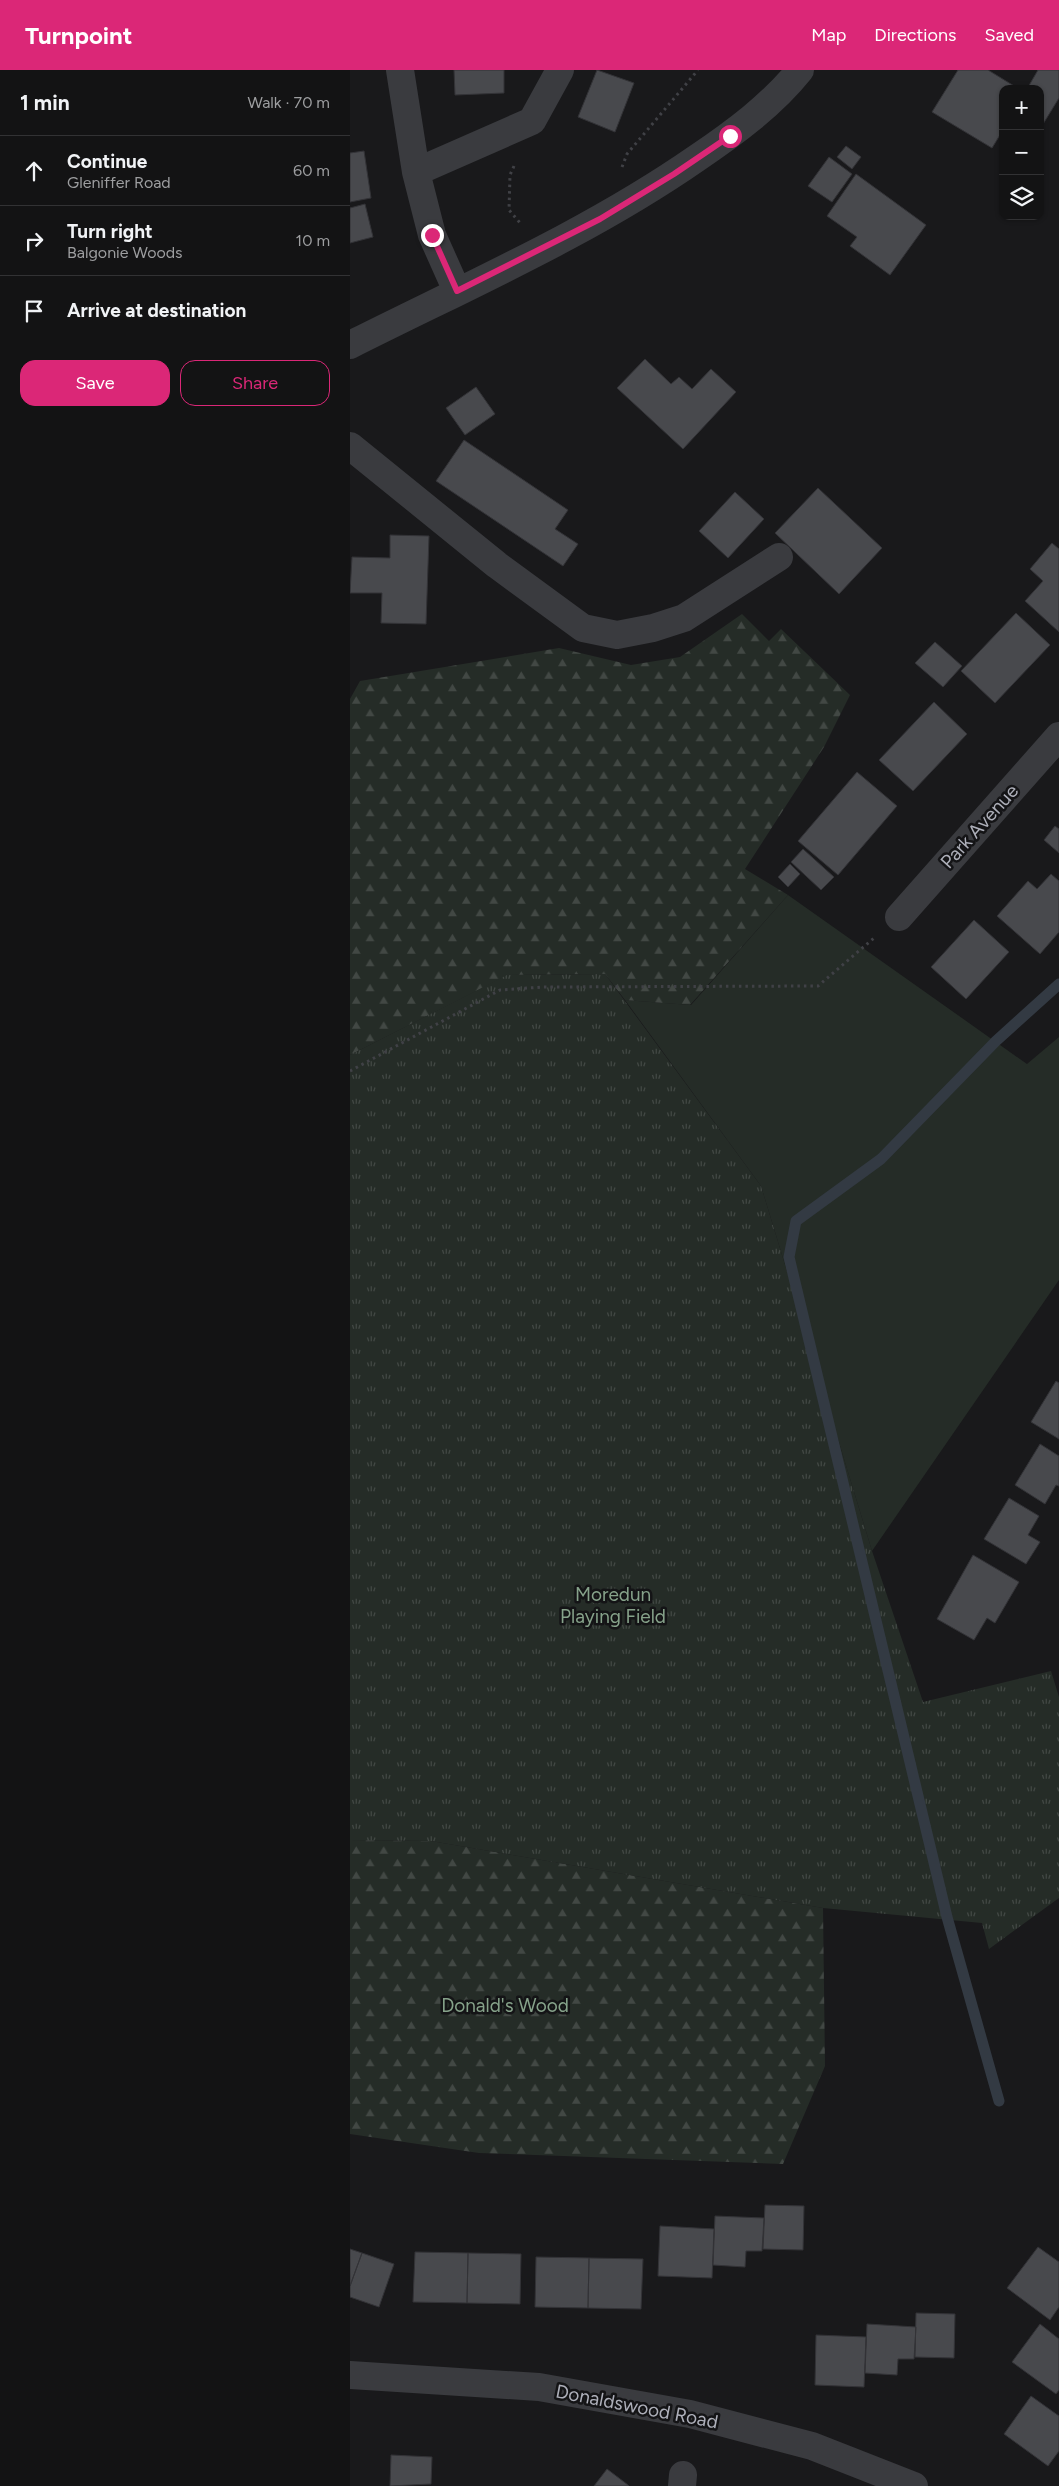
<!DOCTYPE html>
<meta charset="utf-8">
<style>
:root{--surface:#131314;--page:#202022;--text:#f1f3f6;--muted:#9d9ea0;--line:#323234;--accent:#db2777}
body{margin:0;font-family:Figtree,sans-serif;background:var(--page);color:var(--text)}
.controls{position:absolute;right:15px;top:15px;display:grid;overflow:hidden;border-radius:10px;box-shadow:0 1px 4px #0004}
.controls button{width:45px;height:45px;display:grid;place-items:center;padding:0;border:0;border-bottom:1px solid var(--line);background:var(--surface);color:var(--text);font:25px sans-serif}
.stop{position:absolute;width:15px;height:15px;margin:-11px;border:4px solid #db2777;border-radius:50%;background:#fff}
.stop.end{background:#db2777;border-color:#fff;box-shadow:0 1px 5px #0008}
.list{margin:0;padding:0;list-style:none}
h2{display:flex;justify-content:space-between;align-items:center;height:65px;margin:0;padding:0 20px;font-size:21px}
h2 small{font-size:16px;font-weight:400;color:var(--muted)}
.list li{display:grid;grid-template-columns:32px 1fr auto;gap:15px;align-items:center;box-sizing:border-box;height:70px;padding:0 20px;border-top:1px solid var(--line)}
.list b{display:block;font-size:19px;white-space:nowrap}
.list p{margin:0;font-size:16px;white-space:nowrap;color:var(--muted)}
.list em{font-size:16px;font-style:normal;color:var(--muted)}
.actions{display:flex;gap:10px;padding:15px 20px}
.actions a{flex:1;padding:11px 0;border:1px solid var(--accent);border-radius:15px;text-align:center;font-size:18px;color:var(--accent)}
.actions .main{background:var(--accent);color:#fff}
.icon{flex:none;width:28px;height:28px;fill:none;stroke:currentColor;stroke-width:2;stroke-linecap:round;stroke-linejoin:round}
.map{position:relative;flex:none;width:709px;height:2416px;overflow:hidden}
header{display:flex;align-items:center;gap:30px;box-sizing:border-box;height:70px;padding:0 25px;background:var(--accent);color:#fff}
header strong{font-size:24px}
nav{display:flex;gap:28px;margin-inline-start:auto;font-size:18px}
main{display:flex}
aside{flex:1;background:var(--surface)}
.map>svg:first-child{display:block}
</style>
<header>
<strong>Turnpoint</strong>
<nav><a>Map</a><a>Directions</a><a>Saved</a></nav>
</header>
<main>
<aside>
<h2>1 min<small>Walk · 70 m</small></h2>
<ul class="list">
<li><svg class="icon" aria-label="ahead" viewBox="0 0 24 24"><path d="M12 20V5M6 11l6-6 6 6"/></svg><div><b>Continue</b><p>Gleniffer Road</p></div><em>60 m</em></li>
<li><svg class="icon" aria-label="right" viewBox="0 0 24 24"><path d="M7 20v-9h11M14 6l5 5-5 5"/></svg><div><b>Turn right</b><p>Balgonie Woods</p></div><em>10 m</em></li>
<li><svg class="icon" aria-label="arrive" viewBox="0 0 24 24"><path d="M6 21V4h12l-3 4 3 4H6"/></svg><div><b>Arrive at destination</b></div></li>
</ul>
<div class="actions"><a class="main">Save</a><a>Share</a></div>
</aside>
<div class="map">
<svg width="709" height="2416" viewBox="0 0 709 2416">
<defs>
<pattern id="forest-firs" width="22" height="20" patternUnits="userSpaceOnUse" patternTransform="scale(1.25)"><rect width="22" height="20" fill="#252c27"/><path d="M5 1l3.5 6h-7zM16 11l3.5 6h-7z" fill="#424844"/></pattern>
<pattern id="park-tufts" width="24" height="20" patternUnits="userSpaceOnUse" patternTransform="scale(1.25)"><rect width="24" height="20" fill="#252c27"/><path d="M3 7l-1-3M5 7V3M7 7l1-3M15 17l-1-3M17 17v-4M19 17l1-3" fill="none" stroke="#424844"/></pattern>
</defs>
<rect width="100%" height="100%" fill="#19191b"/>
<!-- green -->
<path fill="#252c27" d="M438 825 677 994 709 967V1210L522 1481 411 1116 275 930 341 935Z"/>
<!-- forest -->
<path fill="url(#forest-firs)" d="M392 544 419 571 431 559 500 625 474 677 395 799 438 825 340 935 275 930 255 904 158 905 0 985V629L10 611 209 578 281 595 330 587Z
M0 1770 81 1771 473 1838 475 1996 433 2094 129 2083 0 2064Z"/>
<!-- park -->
<path fill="url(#park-tufts)" d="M255 904 411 1116 522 1481 573 1632 701 1601 709 1627V1828L639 1879 632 1853 473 1838 81 1771 0 1770V985L157 905Z"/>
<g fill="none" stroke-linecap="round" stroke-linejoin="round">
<!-- stream -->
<path stroke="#333a43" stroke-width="11" d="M649 2031 597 1847 439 1187 446 1151 531 1089 646 971 709 914"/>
</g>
<!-- building -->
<path fill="#48494d" stroke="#333337" d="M104 0H154V23L105 25Z
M247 0 284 13 265 62 228 47Z
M608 0H638L669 19H653V60L642 78 582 42Z
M688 0H709V28L690 59V19H677Z
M496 76 511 87 502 99 487 87Z
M14 81 21 128 0 132V83Z
M479 87 502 104 482 132 458 116Z
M506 104 576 155 540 205 500 176 507 167 477 146Z
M15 134 23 167 0 173V138Z
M295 289 321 314 329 307 342 319 361 299 386 322 333 379 267 318Z
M126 317 145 344 115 365 96 338Z
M114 370 218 440 205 459 228 474 213 496 86 411Z
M468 418 532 478 489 524 425 463Z
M385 422 414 449 378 488 349 461Z
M40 465 79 466 76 554 31 553 32 523H0L2 487 40 488Z
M702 473 709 479V562L675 531 693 511 680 499Z
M666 543 700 575 645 633 611 601Z
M585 572 612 596 593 617 565 593Z
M584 632 617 664 563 721 529 690Z
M507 702 547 736 488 805 448 771Z
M705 756 709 759V783L694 770Z
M453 779 484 807 471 820 441 792Z
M440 794 450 804 438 817 428 807Z
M701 804 709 811V862L690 884 647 846 678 811 687 819Z
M624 850 659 882 616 929 581 897Z
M706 1311 709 1313V1369L681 1352Z
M690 1374 709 1386V1416L706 1415 695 1434 665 1415Z
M659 1428 689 1446 678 1465 690 1472 676 1494 634 1469Z
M623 1485 669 1512 645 1553 637 1548 624 1570 587 1549Z
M415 2135 454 2136 453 2180 413 2179Z
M365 2146 414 2148 412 2181H396L395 2197 363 2195Z
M310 2156 364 2159 362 2208 308 2206Z
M688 2177 709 2192V2237L700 2250 657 2218Z
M0 2179 12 2183 0 2216Z
M65 2182 118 2183 117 2233 63 2232Z
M12 2183 44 2194 29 2237 0 2227V2216Z
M118 2183 171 2184 170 2234 117 2233Z
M186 2187 239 2188 238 2238 185 2237Z
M239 2188 293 2189 291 2239 238 2238Z
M566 2243 605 2244 604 2288 565 2287Z
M517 2254 566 2257 564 2289H548L547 2305 515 2303Z
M690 2254 709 2269V2320L706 2324 662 2292Z
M466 2265 516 2267 514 2317 465 2315Z
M681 2326 709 2346V2381L698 2396 654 2364Z
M41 2385 82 2387 81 2414 40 2416Z
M257 2399 278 2415 279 2416H244Z"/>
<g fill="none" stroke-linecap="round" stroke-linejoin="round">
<!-- path -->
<path stroke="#404146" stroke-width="3" stroke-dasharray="2.5 4" stroke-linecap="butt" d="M164 96 160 105 159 140 171 154
M272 97 277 84 348 0
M0 1001 150 920 193 917 468 916 524 868"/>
<!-- minor -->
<path stroke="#3a3b3f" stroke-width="28" d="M50 0 66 102 82 165 107 221
M66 102 182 51 210 0
M0 275C117 216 239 163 347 88 384 63 422 35 450 0
M0 376 147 495 233 558 267 565 303 558 334 548 429 487
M549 847 709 666
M0 2305 189 2317 340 2344 462 2376 564 2416
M332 2416 333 2405"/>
</g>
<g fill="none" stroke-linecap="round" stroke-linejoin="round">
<!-- route -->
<path stroke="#db2777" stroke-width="6" d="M82 165 107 221 250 149 324 104 380 66"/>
</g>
<g text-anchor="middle" stroke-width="5" stroke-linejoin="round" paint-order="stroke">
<!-- street labels -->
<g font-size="19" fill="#adafb9" stroke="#141416">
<text transform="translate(629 756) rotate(-48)" y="7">Park Avenue</text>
<text transform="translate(287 2336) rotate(11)" y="7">Donaldswood Road</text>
</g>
<!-- park labels -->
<g font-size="19" fill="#86a28a" stroke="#141416">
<text x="263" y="1531">Moredun<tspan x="263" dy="22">Playing Field</tspan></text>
<text x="155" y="1942">Donald's Wood</text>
</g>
</g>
</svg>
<div class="controls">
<button>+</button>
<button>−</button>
<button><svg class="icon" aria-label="layers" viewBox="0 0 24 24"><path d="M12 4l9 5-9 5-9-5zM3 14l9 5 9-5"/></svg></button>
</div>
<div class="stop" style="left:380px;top:66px"></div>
<div class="stop end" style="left:82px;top:165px"></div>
</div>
</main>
